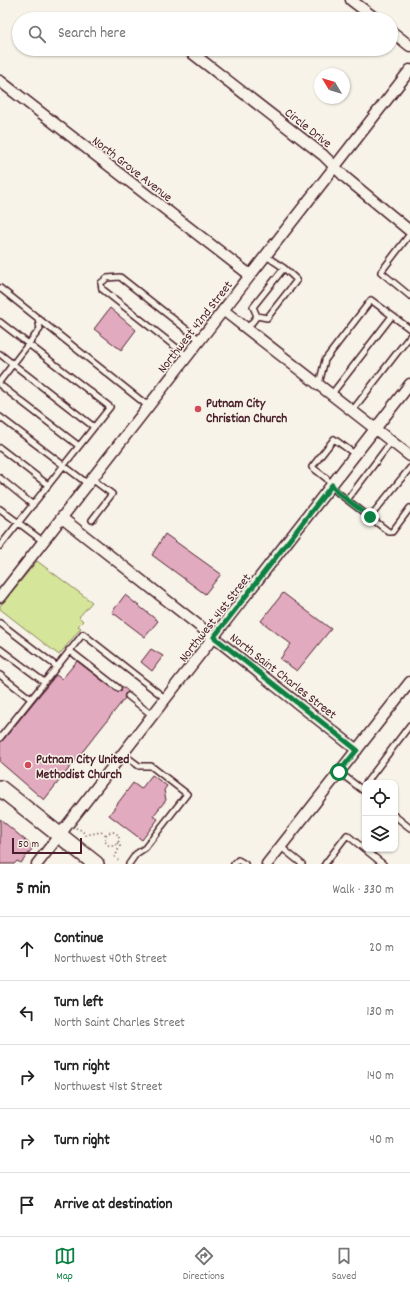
<!DOCTYPE html>
<meta charset="utf-8">
<style>
:root{--surface:#fff;--page:#f2f2f2;--text:#222;--muted:#767676;--line:#e0e0e0;--accent:#0b8043}
body{margin:0;font-family:Dekko,sans-serif;background:var(--page);color:var(--text)}
.controls{position:absolute;right:12px;bottom:12px;display:grid;overflow:hidden;border-radius:8px;box-shadow:0 1px 3px #0004}
.controls button{width:36px;height:36px;display:grid;place-items:center;padding:0;border:0;border-bottom:1px solid var(--line);background:var(--surface);color:var(--text);font:20px sans-serif}
.compass{position:absolute;left:314px;top:68px;width:36px;height:36px;border-radius:50%;background:var(--surface);box-shadow:0 1px 3px #0004;rotate:308deg}
.scale{position:absolute;left:12px;bottom:10px;width:70px;box-sizing:border-box;padding-left:4px;border:2px solid #4a1f2b;border-top:0;font-size:11px;line-height:14px;white-space:nowrap;color:#4a1f2b;-webkit-text-stroke:3px #f7f3e8;paint-order:stroke}
.stop{position:absolute;width:12px;height:12px;margin:-9px;border:3px solid #0b8043;border-radius:50%;background:#fff}
.stop.end{background:#0b8043;border-color:#fff;box-shadow:0 1px 4px #0008}
.list{margin:0;padding:0;list-style:none}
h2{display:flex;justify-content:space-between;align-items:center;height:52px;margin:0;padding:0 16px;font-size:17px}
h2 small{font-size:13px;font-weight:400;color:var(--muted)}
.list li{display:grid;grid-template-columns:26px 1fr auto;gap:12px;align-items:center;box-sizing:border-box;height:64px;padding:0 16px;border-top:1px solid var(--line)}
.list b{display:block;font-size:15px;white-space:nowrap}
.list p{margin:0;font-size:13px;white-space:nowrap;color:var(--muted)}
.list em{font-size:13px;font-style:normal;color:var(--muted)}
.icon{flex:none;width:22px;height:22px;fill:none;stroke:currentColor;stroke-width:2;stroke-linecap:round;stroke-linejoin:round}
.map{position:relative;flex:none;width:410px;height:864px;overflow:hidden}
.search{position:absolute;background:var(--surface);box-shadow:0 1px 3px #0004;left:12px;right:12px;top:12px;height:44px;display:flex;align-items:center;gap:10px;box-sizing:border-box;padding:0 14px;border-radius:22px;color:var(--muted);font-size:15px}
.sheet{height:372px;background:var(--surface)}
nav{display:flex;justify-content:space-around;align-items:center;box-sizing:border-box;height:56px;border-top:1px solid var(--line);background:var(--surface);font-size:11px;color:var(--muted)}
nav a{display:grid;justify-items:center;gap:2px}
nav .on{color:var(--accent)}
.map>svg:first-child{display:block}
</style>
<div class="map">
<svg width="410" height="864" viewBox="0 0 410 864">
<rect width="100%" height="100%" fill="#f7f3e8"/>
<filter id="ink" filterUnits="userSpaceOnUse"><feTurbulence type="fractalNoise" baseFrequency=".025" numOctaves="2"/><feDisplacementMap in="SourceGraphic" scale="8" xChannelSelector="R" yChannelSelector="G"/><feConvolveMatrix kernelMatrix="1 2 1 2 8 2 1 2 1" color-interpolation-filters="sRGB"/></filter>
<g filter="url(#ink)">
<!-- green -->
<path fill="#d5e599" stroke="#908262" d="M37 561 92 602 79 617 83 621 78 626 81 628 59 655 0 609V606Z"/>
<!-- building -->
<path fill="#e2aabf" stroke="#4a1f2b" d="M110 308 136 330 121 350 94 329Z
M165 534 221 574 205 594 152 555Z
M283 593 331 629 297 671 280 659 291 644 261 621Z
M125 595 158 621 145 637 112 612Z
M151 649 163 656 152 671 141 662Z
M77 661 116 691H121L122 686 129 692 125 694V698L44 800 0 762V742L3 740 56 675 62 679Z
M152 775 167 786 164 790 166 800 153 816 158 819 142 840 109 815 133 783 141 789Z
M0 819 31 845 32 849 21 863 17 861 14 864H0Z"/>
<g fill="none" stroke-linecap="round" stroke-linejoin="round">
<defs>
<path id="lane" d="M410 234 381 272 410 296
M266 256 284 268
M284 268 297 280 267 318 257 316 253 307Z
M0 288 148 406
M0 322 110 407 0 546
M247 329 257 316
M0 354 94 427
M187 356 102 289 101 283 107 278 120 277 200 340
M0 381 40 329 38 318
M319 384 325 360 371 300 410 329
M0 385 79 446
M331 395 392 316
M352 411 410 336
M0 417 88 484
M0 448 48 485
M356 455 334 439 312 467 326 478 337 492 389 532H392L410 508
M0 478 33 505
M92 479 112 494 92 520
M347 500 391 442
M0 509 44 542
M370 517 410 468
M0 623 56 666
M0 649 44 682
M69 650 118 688
M0 675 31 699
M128 696 153 716
M0 738 83 634 166 699
M123 754 139 766H151L187 794 145 848 136 854 129 864
M339 772 365 792
M366 783 410 725
M395 816 410 828
M281 847 302 864
M234 864 238 860 245 864
M325 864 347 835 383 864"/>
<path id="street" d="M351 0 376 19
M391 31 410 46
M187 49 323 155 346 178 410 231
M0 81 250 275
M223 310 410 456
M62 518 357 750
M0 597 410 70
M37 864 410 384
M267 864 410 682"/>
<path id="secondary" d="M0 788 96 864"/>
</defs>
<!-- lane casing -->
<use href="#lane" stroke="#4a1f2b" stroke-width="8"/>
<!-- street casing -->
<use href="#street" stroke="#4a1f2b" stroke-width="13"/>
<!-- secondary casing -->
<use href="#secondary" stroke="#4a1f2b" stroke-width="18"/>
<!-- path -->
<path stroke="#4a1f2b" stroke-width="1.5" stroke-dasharray="1 3" stroke-linecap="butt" d="M76 828 81 830 86 835 101 832 106 835
M105 839a7 7 0 1 1 14 0a7 7 0 1 1-14 0Z
M117 843 120 846 115 857 118 860"/>
<!-- lane -->
<use href="#lane" stroke="#f7f3e8" stroke-width="5"/>
<!-- street -->
<use href="#street" stroke="#f7f3e8" stroke-width="10"/>
<!-- secondary -->
<use href="#secondary" stroke="#f7f3e8" stroke-width="15"/>
</g>
</g>
<g fill="none" stroke-linecap="round" stroke-linejoin="round" filter="url(#ink)">
<!-- route -->
<path stroke="#0b8043" stroke-width="5" d="M339 772 357 750 214 637 332 485 337 492 370 517"/>
</g>
<!-- markers -->
<g fill="#d1495b" stroke="#f7f3e8" stroke-width="1.5">
<circle cx="198" cy="409" r="4"/>
<circle cx="28" cy="765" r="4"/>
</g>
<g text-anchor="middle" stroke-width="3" stroke-linejoin="round" paint-order="stroke">
<!-- street labels -->
<g font-size="13" fill="#4a1f2b" stroke="#f7f3e8">
<text transform="translate(309 127) rotate(38)" y="5">Circle Drive</text>
<text transform="translate(133 168) rotate(38)" y="5">North Grove Avenue</text>
<text transform="translate(194 326) rotate(-52)" y="5">Northwest 42nd Street</text>
<text transform="translate(214 617) rotate(-52)" y="5">Northwest 41st Street</text>
<text transform="translate(284 675) rotate(38)" y="5">North Saint Charles Street</text>
</g>
<!-- poi labels -->
<g font-size="13" font-weight="bold" fill="#4a1f2b" stroke="#f7f3e8" text-anchor="start">
<text x="206" y="407">Putnam City<tspan x="206" dy="15">Christian Church</tspan></text>
<text x="36" y="763">Putnam City United<tspan x="36" dy="15">Methodist Church</tspan></text>
</g>
</g>
</svg>
<div class="controls">
<button><svg class="icon" aria-label="locate" viewBox="0 0 24 24"><circle cx="12" cy="12" r="6"/><path d="M12 2v4M12 18v4M2 12h4M18 12h4"/></svg></button>
<button><svg class="icon" aria-label="layers" viewBox="0 0 24 24"><path d="M12 4l9 5-9 5-9-5zM3 14l9 5 9-5"/></svg></button>
</div>
<svg class="compass" viewBox="-18 -18 36 36"><path d="M0-13l5 13h-10z" fill="#e53935"/><path d="M0 13l5-13h-10z" fill="#767676"/></svg>
<div class="scale">50 m</div>
<div class="stop" style="left:339px;top:772px"></div>
<div class="stop end" style="left:370px;top:517px"></div>
<div class="search"><svg class="icon" aria-label="search" viewBox="0 0 24 24"><circle cx="10" cy="10" r="6"/><path d="M15 15l6 6"/></svg>Search here</div>
</div>
<section class="sheet">
<h2>5 min<small>Walk · 330 m</small></h2>
<ul class="list">
<li><svg class="icon" aria-label="ahead" viewBox="0 0 24 24"><path d="M12 20V5M6 11l6-6 6 6"/></svg><div><b>Continue</b><p>Northwest 40th Street</p></div><em>20 m</em></li>
<li><svg class="icon" aria-label="left" viewBox="0 0 24 24"><path d="M17 20v-9H6M10 6l-5 5 5 5"/></svg><div><b>Turn left</b><p>North Saint Charles Street</p></div><em>130 m</em></li>
<li><svg class="icon" aria-label="right" viewBox="0 0 24 24"><path d="M7 20v-9h11M14 6l5 5-5 5"/></svg><div><b>Turn right</b><p>Northwest 41st Street</p></div><em>140 m</em></li>
<li><svg class="icon" aria-label="right" viewBox="0 0 24 24"><path d="M7 20v-9h11M14 6l5 5-5 5"/></svg><div><b>Turn right</b></div><em>40 m</em></li>
<li><svg class="icon" aria-label="arrive" viewBox="0 0 24 24"><path d="M6 21V4h12l-3 4 3 4H6"/></svg><div><b>Arrive at destination</b></div></li>
</ul>
</section>
<nav>
<a class="on"><svg class="icon" aria-label="map" viewBox="0 0 24 24"><path d="M3 6l6-2 6 2 6-2v14l-6 2-6-2-6 2zM9 4v14M15 6v14"/></svg>Map</a>
<a><svg class="icon" aria-label="directions" viewBox="0 0 24 24"><path d="M12 3l9 9-9 9-9-9zM9 14v-3h6M13 9l2 2-2 2"/></svg>Directions</a>
<a><svg class="icon" aria-label="saved" viewBox="0 0 24 24"><path d="M7 4h10v16l-5-4-5 4z"/></svg>Saved</a>
</nav>
